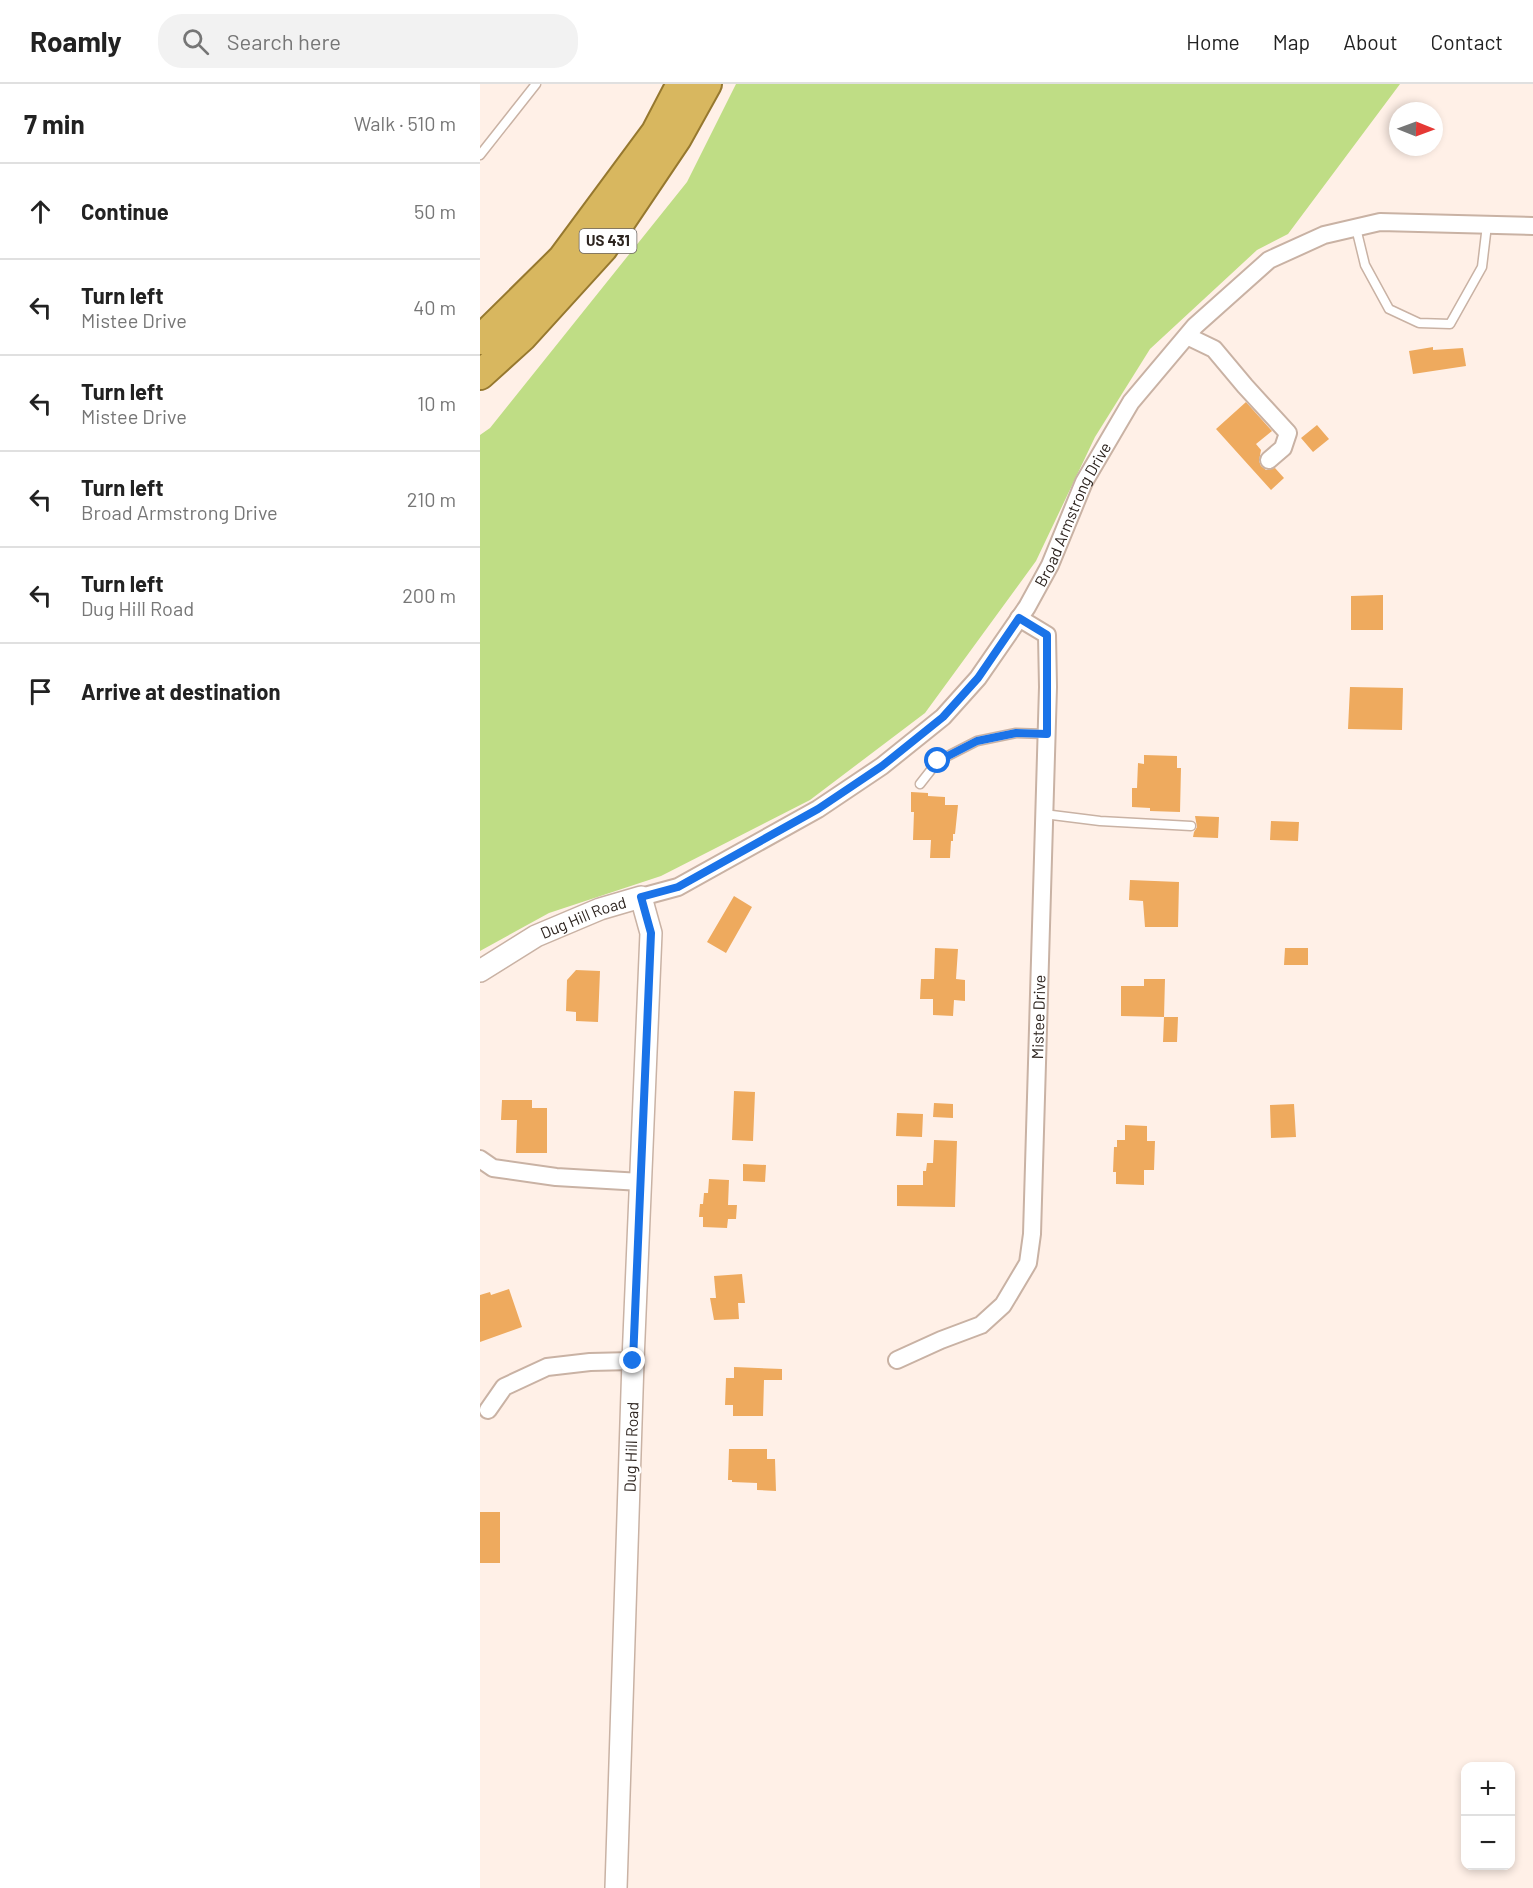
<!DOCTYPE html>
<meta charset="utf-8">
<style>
:root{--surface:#fff;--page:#f2f2f2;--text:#222;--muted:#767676;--line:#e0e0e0}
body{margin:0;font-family:Barlow,sans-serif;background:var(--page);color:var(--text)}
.controls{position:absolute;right:18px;bottom:18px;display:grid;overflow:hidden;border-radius:12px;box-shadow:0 3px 9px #0003}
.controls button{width:54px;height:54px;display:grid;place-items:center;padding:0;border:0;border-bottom:2px solid var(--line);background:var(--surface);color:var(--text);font:30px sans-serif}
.compass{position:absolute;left:909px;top:18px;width:54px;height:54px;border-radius:50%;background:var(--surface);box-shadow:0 3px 9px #0003;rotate:91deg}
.stop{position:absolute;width:18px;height:18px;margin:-14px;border:4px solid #1a73e8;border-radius:50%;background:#fff}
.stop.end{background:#1a73e8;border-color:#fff;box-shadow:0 2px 6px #0008}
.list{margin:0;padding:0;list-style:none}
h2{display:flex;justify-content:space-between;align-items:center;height:78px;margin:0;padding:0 24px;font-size:26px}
h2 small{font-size:20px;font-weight:400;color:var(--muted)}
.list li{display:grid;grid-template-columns:39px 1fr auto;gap:18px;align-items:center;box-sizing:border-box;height:96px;padding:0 24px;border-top:2px solid var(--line)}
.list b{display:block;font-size:22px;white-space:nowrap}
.list p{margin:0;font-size:20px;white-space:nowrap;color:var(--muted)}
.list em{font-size:20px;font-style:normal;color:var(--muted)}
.icon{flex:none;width:33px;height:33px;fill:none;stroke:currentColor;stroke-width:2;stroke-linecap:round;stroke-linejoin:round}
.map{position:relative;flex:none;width:1053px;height:1804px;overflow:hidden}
header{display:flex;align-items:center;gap:36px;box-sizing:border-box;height:84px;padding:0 30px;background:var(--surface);border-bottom:2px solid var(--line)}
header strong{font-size:28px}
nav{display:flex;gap:33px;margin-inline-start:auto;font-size:21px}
.search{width:420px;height:54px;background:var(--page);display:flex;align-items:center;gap:15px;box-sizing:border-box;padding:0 21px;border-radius:24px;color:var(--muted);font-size:22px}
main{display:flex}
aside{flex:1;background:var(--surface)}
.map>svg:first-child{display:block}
</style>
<header>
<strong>Roamly</strong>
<div class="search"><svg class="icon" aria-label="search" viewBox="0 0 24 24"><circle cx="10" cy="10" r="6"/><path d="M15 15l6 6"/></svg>Search here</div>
<nav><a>Home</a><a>Map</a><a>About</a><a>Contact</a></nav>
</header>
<main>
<aside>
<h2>7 min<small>Walk · 510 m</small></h2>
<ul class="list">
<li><svg class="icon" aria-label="ahead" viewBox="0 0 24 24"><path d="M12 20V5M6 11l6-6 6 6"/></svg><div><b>Continue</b></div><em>50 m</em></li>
<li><svg class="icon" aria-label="left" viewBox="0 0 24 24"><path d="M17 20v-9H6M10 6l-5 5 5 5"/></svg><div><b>Turn left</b><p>Mistee Drive</p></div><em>40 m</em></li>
<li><svg class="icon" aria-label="left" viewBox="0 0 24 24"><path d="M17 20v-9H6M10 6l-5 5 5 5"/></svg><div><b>Turn left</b><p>Mistee Drive</p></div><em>10 m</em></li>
<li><svg class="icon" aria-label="left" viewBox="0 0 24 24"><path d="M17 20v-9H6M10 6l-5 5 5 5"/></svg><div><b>Turn left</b><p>Broad Armstrong Drive</p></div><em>210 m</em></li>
<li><svg class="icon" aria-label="left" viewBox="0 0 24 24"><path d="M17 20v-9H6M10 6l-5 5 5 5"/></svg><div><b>Turn left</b><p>Dug Hill Road</p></div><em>200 m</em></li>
<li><svg class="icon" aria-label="arrive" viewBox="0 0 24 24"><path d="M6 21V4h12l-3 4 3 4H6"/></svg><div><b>Arrive at destination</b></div></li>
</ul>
</aside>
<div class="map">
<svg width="1053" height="1804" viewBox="0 0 1053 1804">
<rect width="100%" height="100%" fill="#fff0e7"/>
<!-- green -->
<path fill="#bfdd85" d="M256 0H920L808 150 777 166 670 265 615 353 556 477 445 629 330 716 181 792 69 829 0 867V351L10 344 207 98Z"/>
<!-- building -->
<path fill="#eeaa5e" d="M953 263V266L983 264 986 282 933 290 929 267Z
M766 318 792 347 776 360 781 366 779 377 781 382 786 386 795 384 804 394 791 406 736 345Z
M837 341 849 355 833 368 821 354Z
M903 511V546H871V512Z
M870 603 923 604 922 646 868 645Z
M664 671 697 672V684H701L700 728 670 727V724L652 723V704H657L658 679 664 680Z
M431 708 448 709V712L465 713V721H478L475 750H473V757H471L470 774H450L451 756H433L434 728H431Z
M715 732 739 733 738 754 713 753 714 748 717 743Z
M791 737 819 738 818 757 790 756Z
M650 796 699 798 698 843H665L663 817 649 816Z
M254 812 272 823 246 869 227 858Z
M455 864 478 865 476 895 485 896V917L474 916 473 932 453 931V915H440L441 895H454Z
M805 864H828V881H804Z
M96 886 120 887 118 938 96 937V928L86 927 87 896Z
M664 895H685L684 933H698L697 958H683L684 933 641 932V902H664Z
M254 1007 275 1008 273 1057 252 1056Z
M22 1016H52V1024H67V1069H36L37 1036H21Z
M454 1019 473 1020V1034L453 1033Z
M814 1020 816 1053 791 1054 790 1021Z
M417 1029 443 1030 442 1053 416 1052Z
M645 1041 667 1042V1057H675L674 1086H664V1101L636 1100V1088H633L634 1063H637V1056H645Z
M454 1056 477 1057 475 1123 417 1122V1101H443V1087H446L447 1079H453Z
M263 1080 286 1081 285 1098 263 1097Z
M229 1095 249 1096 248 1121H257L256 1135H248L247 1144 223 1143V1133H219L220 1120H223L224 1109H228Z
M262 1190 265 1219H258L259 1235 234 1236 230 1214H236L234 1192Z
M29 1205 42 1243 0 1258V1211L10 1208 11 1211Z
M254 1283 302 1285V1296H284L283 1332H253V1321H245L246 1294H254Z
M249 1365H287V1375H295L296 1407 277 1406V1399L252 1398V1396H248Z
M0 1428H20V1479H0Z"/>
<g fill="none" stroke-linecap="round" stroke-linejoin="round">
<defs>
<path id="service" d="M0 71 56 0
M876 144 885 181 909 225 939 239 970 240 1002 183 1007 141
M440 700 458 677 497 657 536 649 566 650
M564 730 620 737 711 742"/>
<g id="minor">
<path d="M707 252 734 265 765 302 808 349 803 364 789 376"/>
<path id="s1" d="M161 813 198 803 338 725 402 682 463 633 498 594 547 523 570 481 604 398 651 318 715 242 789 176 844 151 900 138 1053 142"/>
<path d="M0 1075 13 1084 76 1093 161 1098"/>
<path id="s2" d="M417 1276 461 1256 501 1241 523 1221 548 1179 552 1150 568 603 567 551 539 534"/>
<path d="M8 1326 24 1303 67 1283 110 1278 153 1277"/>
</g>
<g id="tertiary">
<path id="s3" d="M0 887 56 852 120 825 161 813 171 849 153 1277 136 1804"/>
</g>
<path id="trunk" d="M0 256 82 175 176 48 201 0
M0 291 42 253 123 164 197 54 227 0"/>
</defs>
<!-- service casing -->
<use href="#service" stroke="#c9b2a4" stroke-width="11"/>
<!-- minor casing -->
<use href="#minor" stroke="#c9b2a4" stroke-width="20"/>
<!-- tertiary casing -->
<use href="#tertiary" stroke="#c9b2a4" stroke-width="24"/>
<!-- trunk casing -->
<use href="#trunk" stroke="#96782f" stroke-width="32"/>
<!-- service -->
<use href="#service" stroke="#fff" stroke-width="8"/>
<!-- minor -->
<use href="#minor" stroke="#fff" stroke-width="16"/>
<!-- tertiary -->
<use href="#tertiary" stroke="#fff" stroke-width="21"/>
<!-- trunk -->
<use href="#trunk" stroke="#d8b75f" stroke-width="28"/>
</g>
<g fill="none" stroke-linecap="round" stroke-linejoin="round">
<!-- route -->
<path stroke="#1a73e8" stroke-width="8" d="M153 1277 171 849 161 813 198 803 338 725 402 682 463 633 498 594 539 534 567 551V650L536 649 497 657 458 677"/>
</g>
<g text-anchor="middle" stroke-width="4.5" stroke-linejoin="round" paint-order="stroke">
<!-- shield labels -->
<rect fill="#fff" stroke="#6c6662" stroke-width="1.5" x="99.5" y="145" width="57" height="24" rx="4.5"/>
<g font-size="15" font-weight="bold" fill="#2d241f">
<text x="128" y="162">US 431</text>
</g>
<!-- street labels -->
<g font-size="16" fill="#2d241f" stroke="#fff">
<text dy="6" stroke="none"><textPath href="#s1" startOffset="596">Broad Armstrong Drive</textPath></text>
<text dy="6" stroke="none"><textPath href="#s3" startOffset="117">Dug Hill Road</textPath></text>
<text dy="6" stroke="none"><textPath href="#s2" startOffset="416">Mistee Drive</textPath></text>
<text transform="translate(151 1363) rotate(-88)" y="6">Dug Hill Road</text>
</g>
</g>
</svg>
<div class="controls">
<button>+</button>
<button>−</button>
</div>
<svg class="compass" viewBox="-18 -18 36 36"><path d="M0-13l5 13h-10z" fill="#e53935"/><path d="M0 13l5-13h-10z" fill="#767676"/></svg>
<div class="stop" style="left:458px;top:677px"></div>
<div class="stop end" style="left:153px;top:1277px"></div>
</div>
</main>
